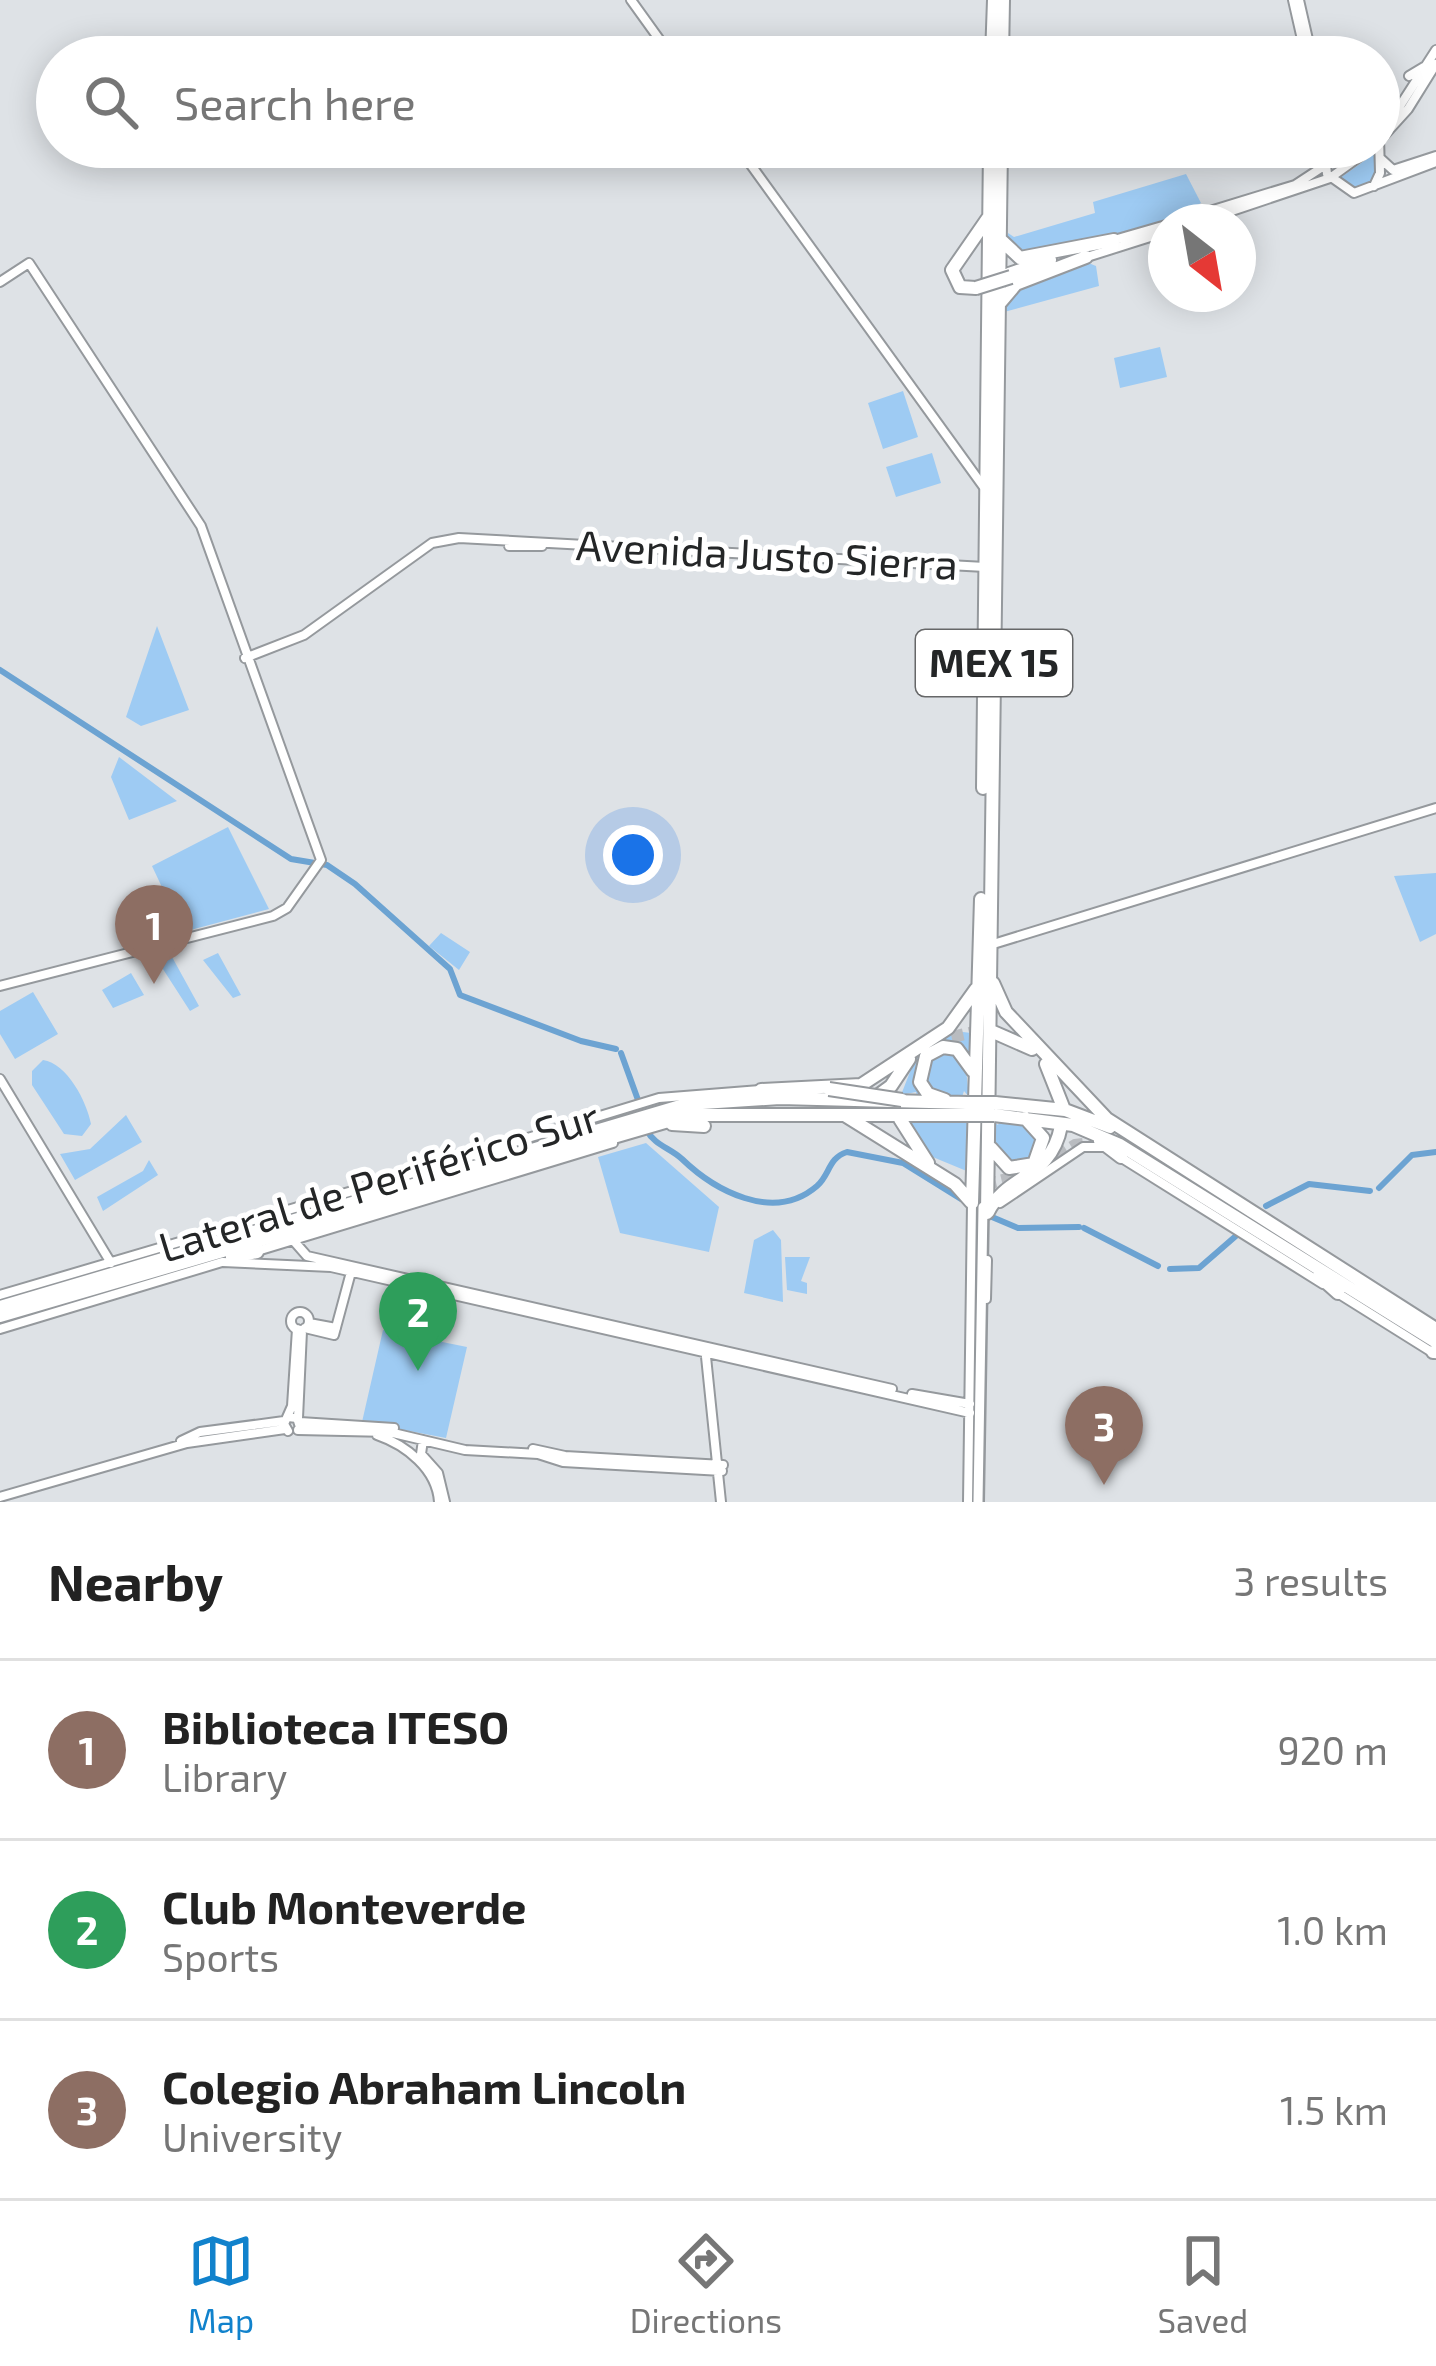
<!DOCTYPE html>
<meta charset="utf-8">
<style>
:root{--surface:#fff;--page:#f2f2f2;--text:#222;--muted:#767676;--line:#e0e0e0;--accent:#1182cc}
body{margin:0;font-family:"Exo 2",sans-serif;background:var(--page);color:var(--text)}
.compass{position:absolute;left:1148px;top:204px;width:108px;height:108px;border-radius:50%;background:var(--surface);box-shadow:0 6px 30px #0003;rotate:149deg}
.you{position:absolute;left:633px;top:855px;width:42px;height:42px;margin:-30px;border:9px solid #fff;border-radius:50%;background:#1a73e8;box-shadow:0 0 0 18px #1a73e833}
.badge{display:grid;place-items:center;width:78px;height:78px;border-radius:50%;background:var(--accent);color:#fff;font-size:39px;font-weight:700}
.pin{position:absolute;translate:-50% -99px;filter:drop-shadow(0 3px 6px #0008)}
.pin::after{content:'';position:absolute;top:63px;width:42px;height:36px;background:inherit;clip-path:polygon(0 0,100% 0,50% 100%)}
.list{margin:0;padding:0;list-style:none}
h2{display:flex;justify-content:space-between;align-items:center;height:156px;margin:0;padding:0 48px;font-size:51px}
h2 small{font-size:39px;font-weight:400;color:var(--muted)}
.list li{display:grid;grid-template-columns:78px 1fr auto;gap:36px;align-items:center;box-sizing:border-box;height:180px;padding:0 48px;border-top:3px solid var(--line)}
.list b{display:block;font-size:45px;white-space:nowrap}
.list p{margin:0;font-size:39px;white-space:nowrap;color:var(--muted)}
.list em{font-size:39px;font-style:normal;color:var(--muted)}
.icon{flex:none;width:66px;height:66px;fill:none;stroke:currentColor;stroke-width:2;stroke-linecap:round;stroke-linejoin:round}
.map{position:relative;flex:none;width:1436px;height:1502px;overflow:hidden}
.search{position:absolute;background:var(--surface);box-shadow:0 6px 30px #0003;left:36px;right:36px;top:36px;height:132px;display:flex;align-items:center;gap:30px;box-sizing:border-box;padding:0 42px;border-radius:66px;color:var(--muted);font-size:45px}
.sheet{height:696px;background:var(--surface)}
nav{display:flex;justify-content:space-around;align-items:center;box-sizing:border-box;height:168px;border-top:3px solid var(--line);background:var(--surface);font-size:33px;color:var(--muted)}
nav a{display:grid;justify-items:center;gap:6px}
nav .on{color:var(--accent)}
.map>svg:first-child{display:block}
</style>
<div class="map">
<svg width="1436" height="1502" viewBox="0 0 1436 1502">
<rect width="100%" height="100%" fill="#dee2e6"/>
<!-- green -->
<path fill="#9ecbf3" d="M1377 152 1375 182 1352 190 1337 180Z
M1186 174 1201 203 1166 222 1022 256 1007 239 1008 233 1014 237 1095 213 1093 202Z
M1086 262 1096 266 1099 286 1004 312V298L1016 288Z
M1160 347 1167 377 1120 388 1114 358Z
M903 391 918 437 883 449 868 403Z
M932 453 941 483 896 497 886 467Z
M157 626 189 710 141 726 126 717Z
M119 757 177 801 129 820 111 777Z
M228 827 269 909 183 932 152 866Z
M1436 873V934L1420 942 1394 876Z
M441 933 470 952 459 970 429 946Z
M166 946 199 1006 190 1011 150 949Z
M218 953 241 995 233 998 203 960Z
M131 973 144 995 113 1008 102 990Z
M33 992 58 1034 15 1059 0 1034V1011Z
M953 1031 972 1033V1060L957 1045 920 1059 916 1074 927 1097H917L916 1092 901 1095 915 1059Z
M947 1049 965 1060 969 1097 964 1091 962 1097 940 1096 927 1088 923 1066Z
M43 1060C67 1063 87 1102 91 1124L82 1136 64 1134 32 1085V1071Z
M126 1115 142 1142 75 1180 60 1154 90 1149Z
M905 1119 969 1120V1172L923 1153Z
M1022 1119 1039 1134 1036 1156 1016 1166 993 1148 992 1120 998 1125 1000 1120Z
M646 1143 719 1207 709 1252 620 1233 598 1157Z
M149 1160 158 1175 103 1211 97 1197 143 1171Z
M773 1230 781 1240 783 1302 744 1293 754 1240Z
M785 1257H810L801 1281 807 1283V1294L787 1290Z
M383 1330 467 1347 446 1438 362 1422Z"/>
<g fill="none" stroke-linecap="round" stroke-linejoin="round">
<!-- canal -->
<path stroke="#6ca3d2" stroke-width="6" d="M0 670 291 859 327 865 355 884 450 969 460 995 581 1041 616 1049
M621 1053 638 1100
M646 1129C655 1146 669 1147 682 1159 713 1189 773 1224 817 1186 830 1175 828 1158 847 1152L903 1163 961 1199
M1379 1188 1412 1155 1436 1152
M1266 1206 1309 1184 1370 1191
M992 1217 1018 1228 1079 1227
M1084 1228 1158 1266
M1170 1269 1199 1268 1237 1235"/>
<!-- highway-tunnel -->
<path stroke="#b9bcc0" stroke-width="12" stroke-dasharray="12 6" stroke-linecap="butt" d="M934 1041 983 1030
M1041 1166 1075 1145 1104 1141
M966 1179 995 1182 1023 1175"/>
<defs>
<path id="secondary" d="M631 0 672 57
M1293 0 1306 57
M1299 0 1312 57
M1409 76 1424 67
M1379 126 1398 109 1436 50
M1379 141 1408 109 1436 64
M738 147 983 486
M1324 147 1327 174 1354 193 1436 162
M1381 159 1393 170 1436 156
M1374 186 1380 173 1379 137
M1174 222 1295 185 1353 147
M1199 222 1330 178 1373 147
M1114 240 1166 225
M1087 257 1166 232
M0 282 29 263 201 526 321 860 287 908 273 916 0 986
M509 546H542
M245 658 304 635 432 543 459 538 985 567
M990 945 1436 808
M0 1079 111 1263
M495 1148 659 1098 760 1090
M1117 1155 1323 1284
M1000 1203 1083 1147H1104
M293 1240 307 1256 892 1389
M254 1252 613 1143
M223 1262 331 1267 970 1413
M1336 1292 1435 1354
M0 1295 481 1153
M986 1299 987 1260
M291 1321a9 9 0 1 1 18 0a9 9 0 1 1-18 0Z
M309 1323 336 1328
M305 1328 334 1335 351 1272
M0 1329 222 1262
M705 1347 721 1502
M912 1394 970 1404
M288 1417 297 1418 300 1427
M298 1418 302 1331
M300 1422 394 1428
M298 1430 389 1432 465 1450 538 1454 563 1462 722 1471
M288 1431 284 1424 292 1406 297 1329
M377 1435C406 1445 437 1469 439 1502
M423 1440 421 1454 438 1473 445 1502
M181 1441 200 1432 284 1421
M533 1449 565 1456 723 1465
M0 1497 187 1443 285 1429
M968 1502 972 1204"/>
<path id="primary" d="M978 1502 983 1207"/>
<path id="highway" d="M992 57 994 0
M1002 57 1003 0
M1001 240 1020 258 1114 240
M1009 274 1050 260
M976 288 960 287 952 270 988 218
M1000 303 1016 284 1086 257
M983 788 990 147
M993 983 1006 1012 1107 1119 1436 1329
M991 1031 1032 1049
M1046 1064 1063 1107
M761 1090 861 1085 948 1028 976 989
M876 1097 891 1086 909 1059
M945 1100 928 1094 920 1082 926 1056 943 1047 957 1049 973 1071
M995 1103 1065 1110 1110 1127
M994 1115 1073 1125 1120 1145 1436 1342
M846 1116 955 1184 971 1202
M900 1119 928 1163
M672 1124 704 1126
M1100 1141 1121 1157
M991 1148 1009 1168 1034 1164 1043 1138 1025 1118
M477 1154 501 1151
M972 1203 981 899
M988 1212C1007 1174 1051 1179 1061 1126
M987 1213 1001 147
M232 1257 257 1252
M1319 1276 1338 1293
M0 1307 687 1104 780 1098 967 1103
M0 1316 689 1115H967
M1433 1352H1436"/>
</defs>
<!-- secondary casing -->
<use href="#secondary" stroke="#95999d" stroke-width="12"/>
<!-- primary casing -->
<use href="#primary" stroke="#95999d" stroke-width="14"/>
<!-- highway casing -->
<use href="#highway" stroke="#95999d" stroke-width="16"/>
<!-- secondary -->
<use href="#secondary" stroke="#fff" stroke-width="8"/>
<!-- primary -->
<use href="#primary" stroke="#fff" stroke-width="9"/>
<!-- highway -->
<use href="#highway" stroke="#fff" stroke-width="12"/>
<defs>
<path id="highway-bridge" d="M976 288 1011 277
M829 1089 902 1100
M967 1103H995
M967 1115H994"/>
</defs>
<!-- highway-bridge casing -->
<use href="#highway-bridge" stroke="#95999d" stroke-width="16" stroke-linecap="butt"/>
<!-- highway-bridge -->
<use href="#highway-bridge" stroke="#fff" stroke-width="12"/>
</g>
<g text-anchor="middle" stroke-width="10" stroke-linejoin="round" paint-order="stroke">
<!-- shield labels -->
<rect fill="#fff" stroke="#666768" stroke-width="3" x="916" y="630" width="156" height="66" rx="9"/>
<g font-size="39" font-weight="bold" fill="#242627">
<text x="994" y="677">MEX 15</text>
</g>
<!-- street labels -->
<g font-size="42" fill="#242627" stroke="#fff">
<text transform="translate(767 555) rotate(3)" y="15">Avenida Justo Sierra</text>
<text transform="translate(379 1182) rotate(-17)" y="15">Lateral de Periférico Sur</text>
</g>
</g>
</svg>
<svg class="compass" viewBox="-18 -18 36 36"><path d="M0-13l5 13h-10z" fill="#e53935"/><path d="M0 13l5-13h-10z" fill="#767676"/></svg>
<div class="you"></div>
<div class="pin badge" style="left:154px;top:984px;background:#8d6e63">1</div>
<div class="pin badge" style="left:418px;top:1371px;background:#2e9e5b">2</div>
<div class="pin badge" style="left:1104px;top:1485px;background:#8d6e63">3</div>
<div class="search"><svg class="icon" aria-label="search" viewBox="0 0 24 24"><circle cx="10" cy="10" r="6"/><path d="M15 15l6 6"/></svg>Search here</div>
</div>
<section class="sheet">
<h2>Nearby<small>3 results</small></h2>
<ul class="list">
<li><span class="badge" style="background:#8d6e63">1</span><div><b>Biblioteca ITESO</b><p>Library</p></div><em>920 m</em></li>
<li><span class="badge" style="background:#2e9e5b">2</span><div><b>Club Monteverde</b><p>Sports</p></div><em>1.0 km</em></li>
<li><span class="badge" style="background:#8d6e63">3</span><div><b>Colegio Abraham Lincoln</b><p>University</p></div><em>1.5 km</em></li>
</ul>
</section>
<nav>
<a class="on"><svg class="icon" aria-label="map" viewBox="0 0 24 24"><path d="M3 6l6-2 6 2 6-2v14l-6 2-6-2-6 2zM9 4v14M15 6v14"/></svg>Map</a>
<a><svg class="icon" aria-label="directions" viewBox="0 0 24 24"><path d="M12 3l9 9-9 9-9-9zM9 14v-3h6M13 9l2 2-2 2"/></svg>Directions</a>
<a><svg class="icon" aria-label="saved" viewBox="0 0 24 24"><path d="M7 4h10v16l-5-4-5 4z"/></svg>Saved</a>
</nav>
